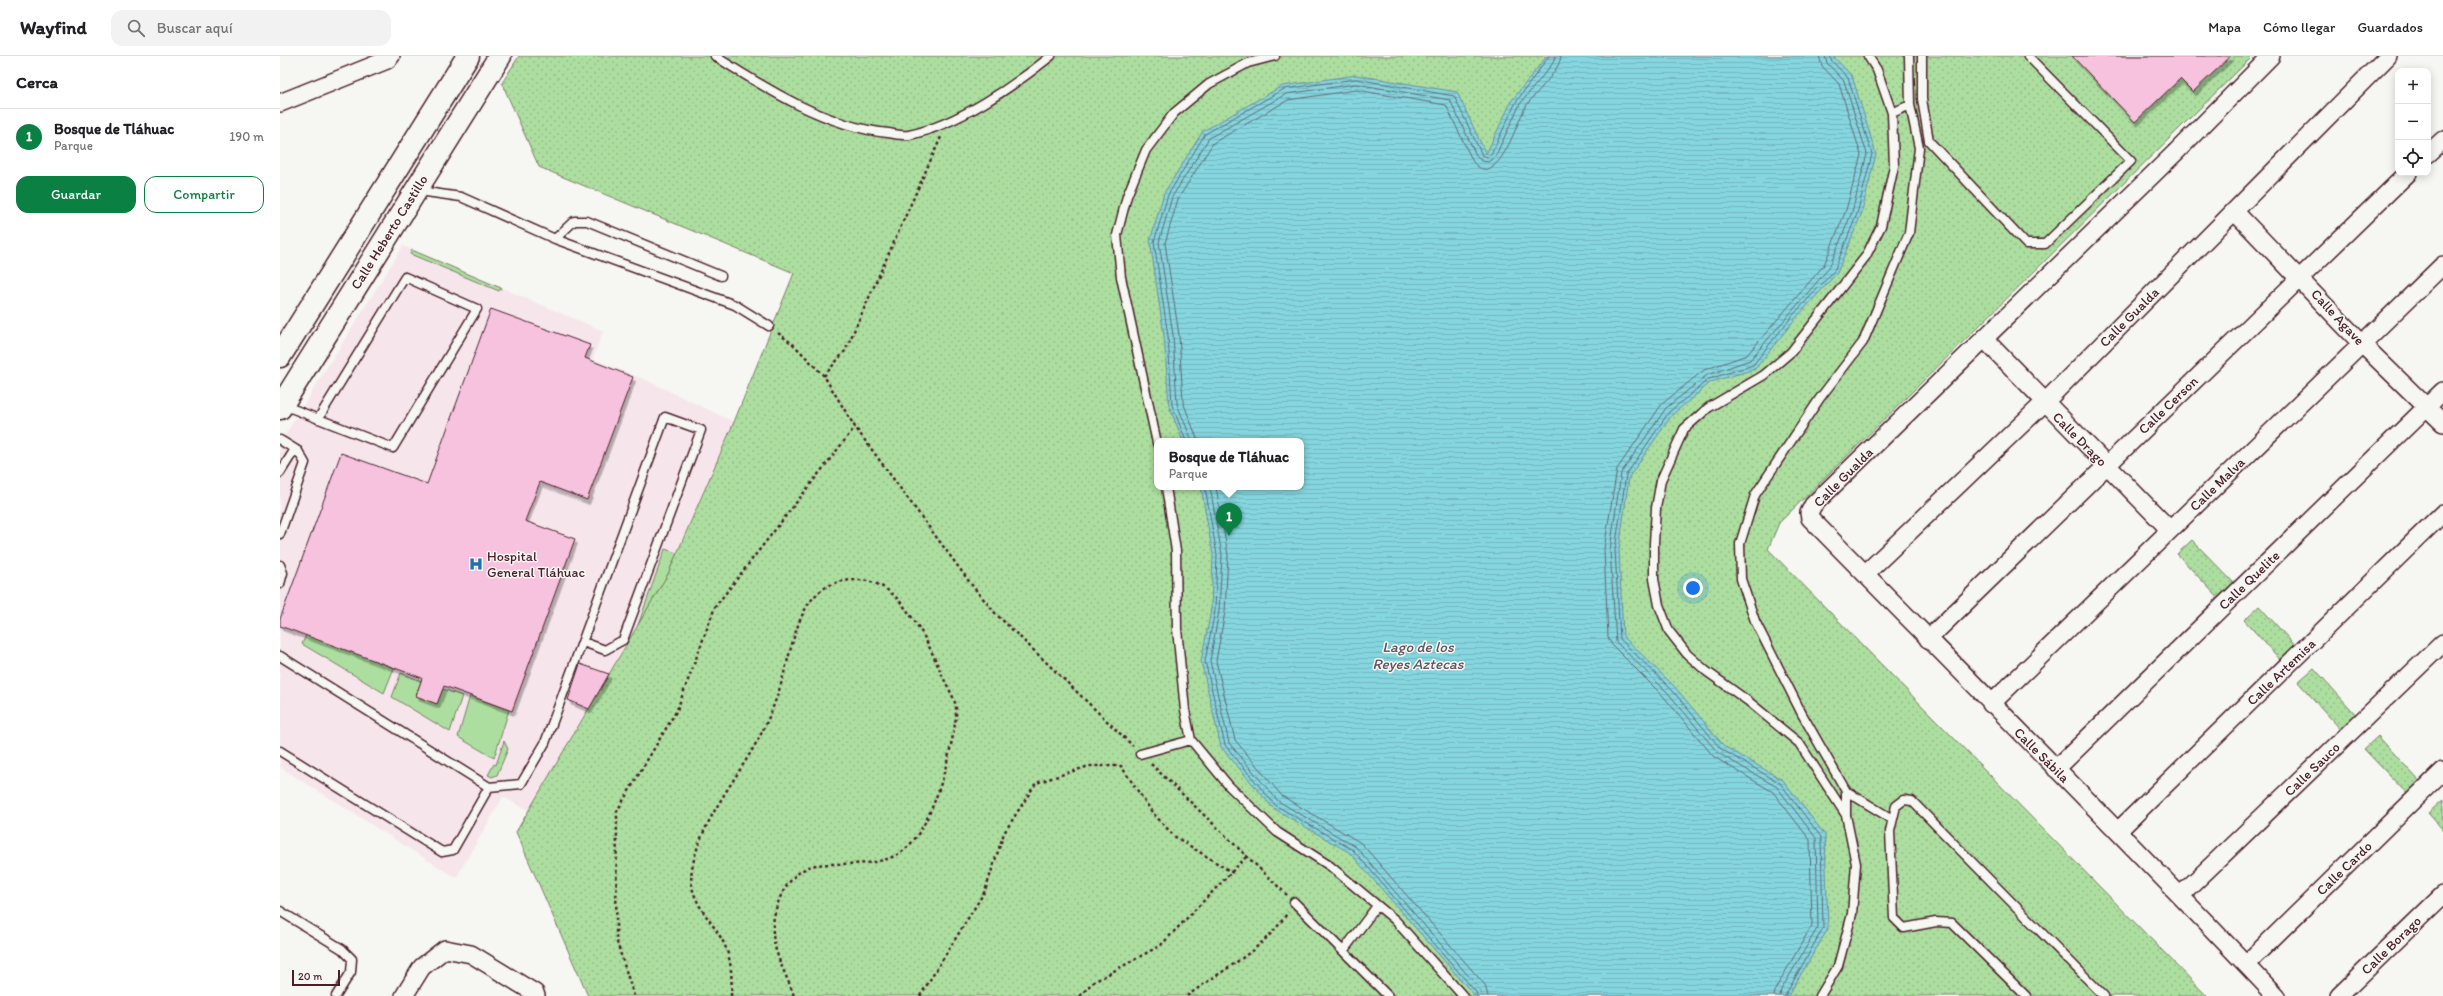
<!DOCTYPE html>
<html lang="es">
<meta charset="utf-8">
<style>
:root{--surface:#fff;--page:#f2f2f2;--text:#202124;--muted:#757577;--line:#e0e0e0;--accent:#0b8043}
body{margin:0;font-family:Itim,sans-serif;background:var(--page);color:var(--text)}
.controls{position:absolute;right:12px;top:12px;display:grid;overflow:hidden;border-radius:8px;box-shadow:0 2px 10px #0003}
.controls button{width:36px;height:36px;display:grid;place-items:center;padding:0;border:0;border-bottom:1px solid var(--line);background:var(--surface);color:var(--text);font:20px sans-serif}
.scale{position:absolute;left:12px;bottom:10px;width:48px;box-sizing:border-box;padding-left:4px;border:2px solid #4a1f2b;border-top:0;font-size:11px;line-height:14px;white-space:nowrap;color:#4a1f2b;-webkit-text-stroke:3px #f6f6f2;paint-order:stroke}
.you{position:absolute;left:1413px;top:532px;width:14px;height:14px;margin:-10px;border:3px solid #fff;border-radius:50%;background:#1a73e8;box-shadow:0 0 0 6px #1a73e833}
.badge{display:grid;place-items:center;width:26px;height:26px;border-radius:50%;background:var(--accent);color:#fff;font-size:13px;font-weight:700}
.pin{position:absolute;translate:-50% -33px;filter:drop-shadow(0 1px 2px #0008)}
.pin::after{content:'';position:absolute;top:21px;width:14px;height:12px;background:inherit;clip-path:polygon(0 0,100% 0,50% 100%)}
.popup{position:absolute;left:874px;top:382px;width:150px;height:52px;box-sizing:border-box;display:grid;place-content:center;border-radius:8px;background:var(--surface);filter:drop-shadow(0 1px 3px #0005);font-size:13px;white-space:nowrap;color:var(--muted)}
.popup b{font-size:15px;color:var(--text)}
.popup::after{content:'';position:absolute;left:50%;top:100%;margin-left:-8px;border:8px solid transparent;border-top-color:var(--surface)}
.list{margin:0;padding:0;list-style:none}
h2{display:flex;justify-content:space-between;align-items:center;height:52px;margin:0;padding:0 16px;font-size:17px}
h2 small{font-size:13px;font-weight:400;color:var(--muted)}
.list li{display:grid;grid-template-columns:26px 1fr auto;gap:12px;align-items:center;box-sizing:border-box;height:56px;padding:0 16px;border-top:1px solid var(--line)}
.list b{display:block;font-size:15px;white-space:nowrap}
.list p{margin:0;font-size:13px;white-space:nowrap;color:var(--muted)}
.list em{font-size:13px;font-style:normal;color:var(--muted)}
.actions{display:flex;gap:8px;padding:12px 16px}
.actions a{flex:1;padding:9px 0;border:1px solid var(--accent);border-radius:12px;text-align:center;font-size:14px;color:var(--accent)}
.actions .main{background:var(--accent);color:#fff}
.icon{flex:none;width:22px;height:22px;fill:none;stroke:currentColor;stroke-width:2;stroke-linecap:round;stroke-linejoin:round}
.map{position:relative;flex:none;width:2163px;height:940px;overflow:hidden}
header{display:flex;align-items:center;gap:24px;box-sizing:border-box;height:56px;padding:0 20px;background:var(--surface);border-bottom:1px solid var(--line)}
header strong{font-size:19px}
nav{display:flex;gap:22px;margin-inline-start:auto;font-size:14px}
.search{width:280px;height:36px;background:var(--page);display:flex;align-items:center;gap:10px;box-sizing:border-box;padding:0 14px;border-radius:12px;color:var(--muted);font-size:15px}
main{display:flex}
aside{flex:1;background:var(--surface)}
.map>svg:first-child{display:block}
</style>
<header>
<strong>Wayfind</strong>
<div class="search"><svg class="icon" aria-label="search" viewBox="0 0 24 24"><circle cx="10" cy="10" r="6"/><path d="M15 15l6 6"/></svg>Buscar aquí</div>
<nav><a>Mapa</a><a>Cómo llegar</a><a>Guardados</a></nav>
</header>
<main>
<aside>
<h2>Cerca<small></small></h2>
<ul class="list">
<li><span class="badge">1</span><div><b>Bosque de Tláhuac</b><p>Parque</p></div><em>190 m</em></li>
</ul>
<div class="actions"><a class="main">Guardar</a><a>Compartir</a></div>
</aside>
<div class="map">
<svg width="2163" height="940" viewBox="0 0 2163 940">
<defs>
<pattern id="park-dots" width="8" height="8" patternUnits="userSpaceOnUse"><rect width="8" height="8" fill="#acde9f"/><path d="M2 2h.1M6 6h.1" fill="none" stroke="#96be89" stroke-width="1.8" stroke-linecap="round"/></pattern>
<pattern id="water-rules" width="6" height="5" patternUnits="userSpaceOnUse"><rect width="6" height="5" fill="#85d6df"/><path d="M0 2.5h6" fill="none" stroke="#74b7c0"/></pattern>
<filter id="shadow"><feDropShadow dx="2.5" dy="4.5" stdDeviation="0" flood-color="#0004"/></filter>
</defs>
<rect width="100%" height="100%" fill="#f6f6f2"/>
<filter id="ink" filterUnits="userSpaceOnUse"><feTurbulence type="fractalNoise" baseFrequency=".025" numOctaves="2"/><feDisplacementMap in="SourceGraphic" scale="8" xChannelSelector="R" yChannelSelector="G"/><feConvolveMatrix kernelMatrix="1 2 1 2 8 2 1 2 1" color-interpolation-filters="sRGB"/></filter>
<g filter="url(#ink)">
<!-- built -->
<path fill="#f6e6ec" d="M123 190 323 275 313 303 368 325 454 366 388 518 249 755 223 741 176 822 0 711V387Z"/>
<!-- grass -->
<path fill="#acde9f" stroke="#7b7e65" d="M132 194 221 232 219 235 130 198Z
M385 493 397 497 388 518 358 569Z
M26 579 114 612 104 637 22 588Z
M121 617 141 625 136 640 157 648 163 633 182 640 170 676 112 641Z
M190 640 229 654 214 702 178 681Z
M224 685 228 693 217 719 212 721 208 719 214 708 216 709Z"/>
<!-- park -->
<path fill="url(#park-dots)" stroke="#7b7e65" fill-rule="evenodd" d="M239 0H1973L1499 467 1488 493 1927 940H308L236 776 388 518 454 366 514 217 259 111 222 27ZM877 385H1021V431H877Z
M1912 484 1959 532 1943 547 1897 498Z
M1979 550 2020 595 2005 609 1964 564Z
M2034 612 2078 661 2062 675 2018 626Z
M2098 680 2143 729 2130 741 2084 693Z
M2163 744V774L2148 757Z"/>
<!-- water -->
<path fill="url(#water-rules)" stroke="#6d8d97" d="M1267 0H1553L1572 20 1596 98 1581 159 1557 217 1516 262 1475 313 1431 326 1392 359 1349 421 1339 494 1343 580 1395 631 1444 690 1503 724 1545 779 1548 873 1508 940H1195L1070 797 993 752 941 691 921 605 931 554 933 499 921 431H1021V385H903L889 350 884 280 870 185 884 137 923 75 1002 30 1076 19 1177 36 1206 98 1232 44Z"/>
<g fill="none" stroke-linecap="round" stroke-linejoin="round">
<!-- shore -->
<path stroke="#626873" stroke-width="1" d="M906 385 892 349 888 280 874 186 888 139 925 78 1004 33 1076 23 1174 40 1202 99 1207 101 1211 99 1236 46 1269 0
M912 385 897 348 893 279 879 186 892 141 929 82 1006 38 1076 28 1170 44 1197 101 1202 105 1208 106 1215 101 1240 48 1273 7 1275 0
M918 385 903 346 899 279 885 187 898 143 933 87 1008 44 1076 34 1166 49 1193 106C1218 136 1237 64 1246 50 1255 37 1280 15 1281 0
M925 431 937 499 935 555 925 605 945 689 995 749 1073 794 1196 936 1197 940
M930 431 942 499 939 555 930 605 949 687 998 745 1076 791 1199 932 1202 940
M936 431 948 499 945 556 936 605 955 684 1002 740 1081 787 1205 929 1208 940
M1494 940 1496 932 1532 869 1530 784 1493 736 1434 701 1384 641 1332 589 1328 581 1324 493 1337 413 1382 348 1424 314 1467 299 1544 209 1566 154 1581 99 1559 28 1542 10 1539 0
M1500 940 1501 934 1538 871 1536 782 1497 731 1438 697 1388 637 1336 586 1330 494 1341 417 1386 352 1427 319 1470 304 1549 212 1572 156 1587 98 1564 25 1547 7 1545 0
M1505 940 1543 872 1541 781 1500 727 1441 693 1392 634 1340 583 1335 494 1346 419 1389 356 1429 323 1473 309 1513 259 1554 215 1577 158 1592 98 1568 22 1551 4 1550 0"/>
</g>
<!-- building -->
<path fill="#f7c2de" stroke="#4a1f2b" filter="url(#shadow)" d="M1792 0H1951L1913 36 1900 23 1855 66Z
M211 253 310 289 305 302 353 321 307 444 260 426 245 465 295 483 232 655 164 630 157 648 136 640 142 622 0 570V563L61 397 147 428Z
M300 608 329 618 309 653 288 644Z"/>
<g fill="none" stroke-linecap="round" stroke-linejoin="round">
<defs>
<path id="service" d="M435 0C486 33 547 71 608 77 615 78 623 80 629 79 677 69 734 30 771 0
M1642 0V43L1649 85 1746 188H1765L1851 105 1748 0
M1612 57 1630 49
M139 135 181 141 275 183 455 249 489 270
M275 183 294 165H307L441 220
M3 349 113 392 197 253 125 221 38 363
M0 384 18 395 25 407 0 478
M877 387 841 221 837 179 847 140 866 94 894 57 929 28 968 7 995 0
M0 417 15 393
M886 431 896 495 897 573 905 654 911 684 949 730 997 776 1050 810 1115 864 1183 940
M0 509 3 517 0 528
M0 600 209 731 241 728 265 687 385 361 421 374 343 584 325 594 303 586
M0 695 162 796 173 794 209 731
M860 698 911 684
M1566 735 1612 763
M1566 759V735L1522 658 1475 565 1461 523 1460 488 1475 439 1540 342 1583 286 1629 177 1639 92 1630 49 1629 0
M1014 846 1108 940
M0 855 62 893 72 903 71 916 56 940
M1063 895 1097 850
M1540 940 1558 910 1572 858 1576 808 1566 759 1519 687 1468 645 1426 615 1407 598 1389 575 1379 549 1374 523V487L1376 452 1381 424 1404 373 1428 352 1484 319 1511 296 1586 200 1601 170 1614 110 1612 57 1597 14 1588 0
M1746 940 1672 867 1656 866 1624 872 1614 862 1610 775 1616 750 1624 744 1632 745 1824 940"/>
<path id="minor" d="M1991 0 1896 96 1533 449 1529 457 1530 462C1686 621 1843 778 1996 940
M0 47 107 4 111 0
M2148 98 2163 84
M1954 155 2081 287 2163 367
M1711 290 1890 474
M1585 518 1764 347 2108 0
M1648 583 2128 117
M1711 648 2163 209
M1776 713 2163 335
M1838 775 2163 457
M1901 839 2163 587
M1966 908 2163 715
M124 940 142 911 165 893 191 898 255 937 256 940
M2059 940 2163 839"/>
<path id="secondary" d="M0 300 188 0
M0 352 220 0"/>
</defs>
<!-- service casing -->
<use href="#service" stroke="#4a1f2b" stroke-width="11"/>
<!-- minor casing -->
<use href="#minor" stroke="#4a1f2b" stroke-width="20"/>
<!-- secondary casing -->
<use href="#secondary" stroke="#4a1f2b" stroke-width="25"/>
<!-- path -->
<path stroke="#4a1f2b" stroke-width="2.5" stroke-dasharray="3 3" stroke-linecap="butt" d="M498 277 514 289 544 320 575 371 691 528 716 558 853 690
M544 320 565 295 661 81
M871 708 1007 839
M354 940 336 883 337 755 397 654 435 551 575 371
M451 940C452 926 452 912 448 898 439 867 406 849 412 813 420 764 460 720 482 676 491 658 499 637 504 617 516 578 521 525 574 524 604 523 620 543 635 566 647 583 655 604 664 623 667 630 673 639 675 647 677 653 676 661 675 668 669 704 652 776 620 797 596 812 563 806 537 809 506 813 488 858 494 885 497 904 508 922 514 940
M640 940 705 835 724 777 756 727 809 710H841L872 756 894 780 953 817
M800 940 812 927 881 889 967 800
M907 940C943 913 983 895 1008 856"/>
<!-- service -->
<use href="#service" stroke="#f6f6f2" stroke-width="8"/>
<!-- minor -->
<use href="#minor" stroke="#f6f6f2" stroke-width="17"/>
<!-- secondary -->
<use href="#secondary" stroke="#f6f6f2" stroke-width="22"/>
</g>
</g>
<!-- icons -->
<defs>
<symbol id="hospital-bare" viewBox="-9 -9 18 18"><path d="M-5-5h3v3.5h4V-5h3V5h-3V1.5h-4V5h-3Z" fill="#1f6fb2" stroke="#f6f6f2" stroke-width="2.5" paint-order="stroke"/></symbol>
</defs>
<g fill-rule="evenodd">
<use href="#hospital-bare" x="186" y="498" width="20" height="20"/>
</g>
<g text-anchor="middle" stroke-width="3" stroke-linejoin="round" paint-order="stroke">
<!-- street labels -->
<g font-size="14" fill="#4a1f2b" stroke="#f6f6f2">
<text transform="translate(109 176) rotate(-58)" y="5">Calle Heberto Castillo</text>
<text transform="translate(1849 261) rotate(-45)" y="5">Calle Gualda</text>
<text transform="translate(2058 261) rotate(47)" y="5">Calle Agave</text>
<text transform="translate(1888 349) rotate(-44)" y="5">Calle Cerson</text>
<text transform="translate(1800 383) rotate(45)" y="5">Calle Drago</text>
<text transform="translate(1563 421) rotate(-45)" y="5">Calle Gualda</text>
<text transform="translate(1937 428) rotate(-44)" y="5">Calle Malva</text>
<text transform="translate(1969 524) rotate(-44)" y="5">Calle Quelite</text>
<text transform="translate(2001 616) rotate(-44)" y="5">Calle Artemisa</text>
<text transform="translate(1762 699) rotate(45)" y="5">Calle Sábila</text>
<text transform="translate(2032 713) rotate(-44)" y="5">Calle Sauco</text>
<text transform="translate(2064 812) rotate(-44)" y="5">Calle Cardo</text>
<text transform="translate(2111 889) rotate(-44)" y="5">Calle Borago</text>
</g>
<!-- poi labels -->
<g font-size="14" fill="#4a1f2b" stroke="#f6f6f2" text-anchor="start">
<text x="207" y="505">Hospital<tspan x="207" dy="16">General Tláhuac</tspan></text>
</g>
<!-- water labels -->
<g font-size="15" font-style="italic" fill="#5c5661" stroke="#f6f6f2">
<text x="1138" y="596">Lago de los<tspan x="1138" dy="17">Reyes Aztecas</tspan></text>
</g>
</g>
</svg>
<div class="controls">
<button>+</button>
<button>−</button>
<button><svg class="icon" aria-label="locate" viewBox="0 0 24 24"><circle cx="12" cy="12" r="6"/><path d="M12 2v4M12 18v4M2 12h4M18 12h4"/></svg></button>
</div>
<div class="scale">20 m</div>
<div class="you"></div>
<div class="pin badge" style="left:949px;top:480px">1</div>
<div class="popup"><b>Bosque de Tláhuac</b>Parque</div>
</div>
</main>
